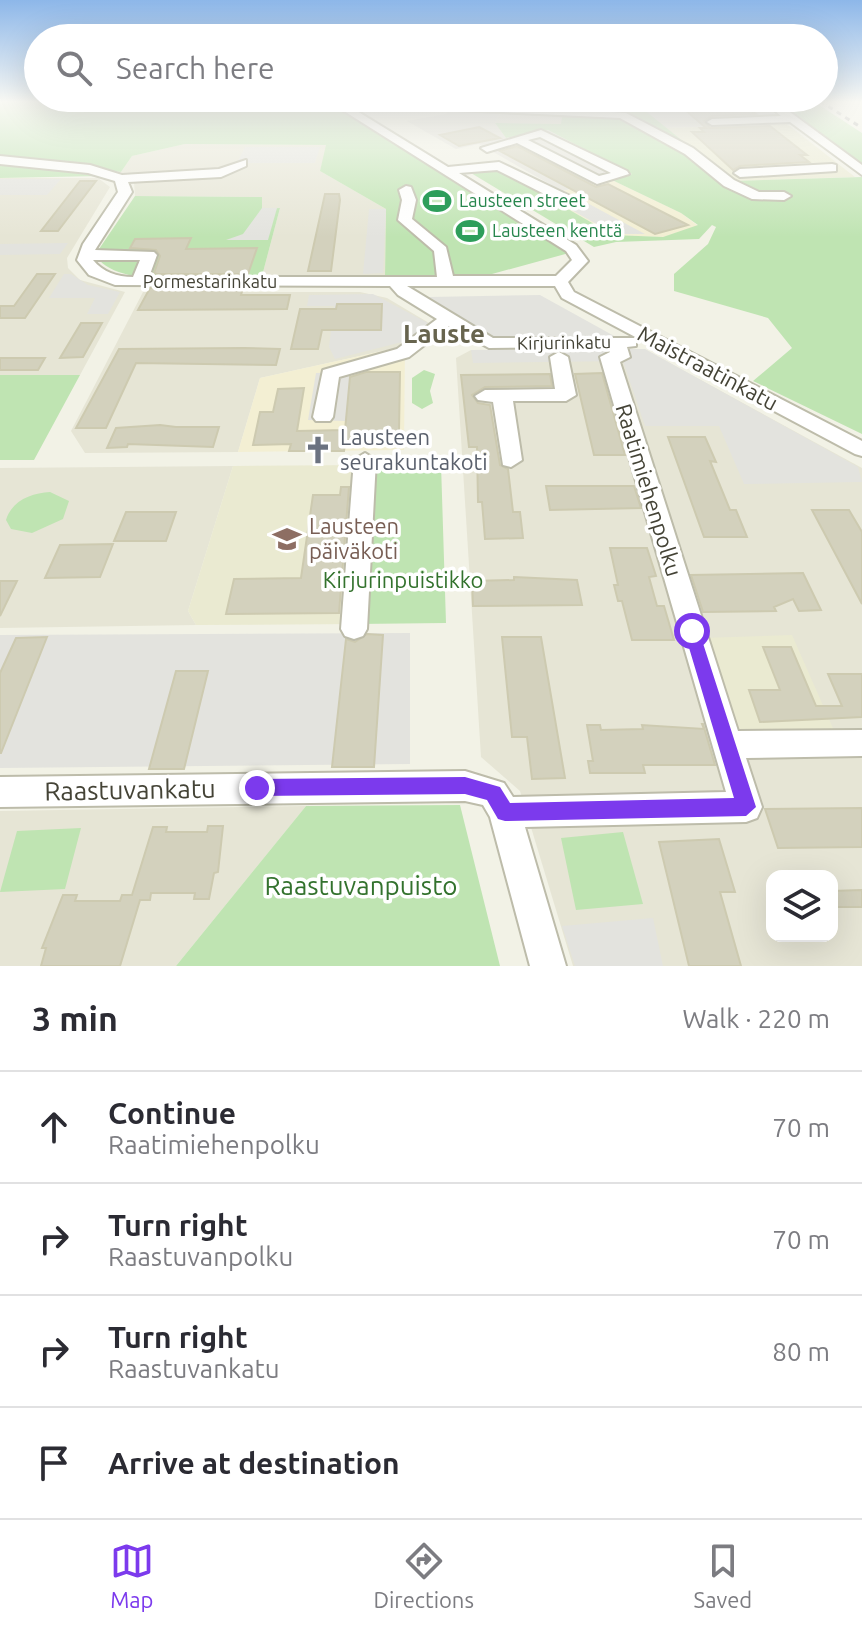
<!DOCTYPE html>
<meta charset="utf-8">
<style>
:root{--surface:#fff;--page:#f7f7f7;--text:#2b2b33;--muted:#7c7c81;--line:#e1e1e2;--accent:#7c3aed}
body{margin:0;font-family:Ubuntu,sans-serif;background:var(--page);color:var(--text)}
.controls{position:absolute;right:24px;bottom:24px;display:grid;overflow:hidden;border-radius:16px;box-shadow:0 8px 32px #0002}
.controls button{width:72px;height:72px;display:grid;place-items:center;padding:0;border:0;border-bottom:2px solid var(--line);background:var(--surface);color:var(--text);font:40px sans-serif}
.stop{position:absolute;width:24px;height:24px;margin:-18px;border:6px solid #7c3aed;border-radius:50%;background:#fff}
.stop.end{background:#7c3aed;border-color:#fff;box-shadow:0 2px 8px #0008}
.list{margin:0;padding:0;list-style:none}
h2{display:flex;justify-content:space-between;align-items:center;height:104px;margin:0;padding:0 32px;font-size:34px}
h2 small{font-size:26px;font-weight:400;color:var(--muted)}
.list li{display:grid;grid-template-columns:52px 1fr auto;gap:24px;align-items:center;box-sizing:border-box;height:112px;padding:0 32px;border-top:2px solid var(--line)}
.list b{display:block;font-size:30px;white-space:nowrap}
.list p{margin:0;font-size:26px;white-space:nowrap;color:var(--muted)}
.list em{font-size:26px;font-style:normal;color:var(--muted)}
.icon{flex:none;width:44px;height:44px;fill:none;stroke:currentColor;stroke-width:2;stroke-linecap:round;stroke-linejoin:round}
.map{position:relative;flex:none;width:862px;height:966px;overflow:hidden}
.search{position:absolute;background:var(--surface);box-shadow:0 8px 32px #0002;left:24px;right:24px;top:24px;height:88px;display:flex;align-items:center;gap:20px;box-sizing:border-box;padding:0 28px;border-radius:44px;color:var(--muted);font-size:30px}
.sheet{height:552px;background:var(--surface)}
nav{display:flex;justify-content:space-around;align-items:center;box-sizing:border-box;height:112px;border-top:2px solid var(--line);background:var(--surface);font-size:22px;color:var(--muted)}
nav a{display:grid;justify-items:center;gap:4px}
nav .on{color:var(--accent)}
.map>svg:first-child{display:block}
</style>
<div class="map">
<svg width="862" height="966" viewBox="0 0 862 966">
<rect width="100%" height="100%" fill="#f2f2e6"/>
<!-- residential -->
<path fill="#e6e5d5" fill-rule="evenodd" d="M501 111H563L562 124 495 123Z
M185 144 327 145 320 171 386 209 385 276H262L280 208 262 209 261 197 135 196 134 182 121 172 132 156Z
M0 178H98L110 187 67 258 68 268 80 280 125 292 80 375H0Z
M143 292H360L387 298 429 323 405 346 260 378 238 452 85 453 71 431Z
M644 349 862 468V966H573L520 791 481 757 456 358 471 350ZM772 876H832V936H772Z
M233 466 188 611 196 625 0 628V468Z
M306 806 176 966H0V811Z"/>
<!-- commercial -->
<path fill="#f3efd3" d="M612 180 681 213 698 226 663 237 613 235 544 195Z
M405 346 404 450 238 452 260 378Z"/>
<!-- industrial -->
<path fill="#e4e3db" d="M647 101H758L787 124 666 128 636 104Z
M451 107 501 111 495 123 506 138 548 130 633 174 562 191 479 144 456 149 407 121 446 114Z"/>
<!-- education -->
<path fill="#eaead1" d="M787 124 855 177 732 181 666 128Z
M368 465 357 624 196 625 188 611 233 466Z
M792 635 836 735H734L702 638Z"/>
<!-- green -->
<path fill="#bfe4b2" d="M0 101H216L218 107 326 101 569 253 492 274 385 276 386 209 320 171 326 145 185 144 132 156 121 172 0 158Z
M461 101H647L637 104 732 181 862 177V434L753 381 792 348 768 318 674 291V274L708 244 716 227 712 225 699 239 616 242 594 247 466 170 497 168 613 235 663 237 698 225 681 213 612 180 632 174 548 130 506 138 495 123 561 124 563 111Z
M773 101H813L862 133V167Z
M0 164 100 176 0 178Z
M135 196 262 197V209L280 208 262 276C223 276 119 291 97 257V252Z
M424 370 435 374 430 391 433 403 422 409 412 403V378Z
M0 375H80L34 460H0Z
M441 464 446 623 357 624 368 465Z
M50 492 69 501 63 519 32 533 11 529 6 520C12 500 32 493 50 492Z
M460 805 500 966H176L306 806Z
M81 828 65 889 0 892 17 831Z
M623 832 643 904 576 910 561 838Z"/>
<!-- parking -->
<path fill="#e3e3de" d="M245 147H320L315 163H237Z
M0 179H61L47 195H0Z
M576 197 645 234H614L556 201Z
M262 208H277L268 240H226L243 234Z
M369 209H386L383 273 363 274Z
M68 243 60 254 0 255V244Z
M64 274H71L88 285 120 292 108 314H87L95 298H49Z
M373 294 428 323 410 340 335 359 329 347 334 306H307L309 295Z
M540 295 616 337 497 339 429 297Z
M645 349 858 467 862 482 744 484 719 426H645L623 361 473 363 471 350Z
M351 372 346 421 308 420 316 373Z
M410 633V764L0 768V635Z
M653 918 663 966H575L562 926Z"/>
<!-- building -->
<path fill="#d3d1bd" stroke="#cdcab0" stroke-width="2" d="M704 101 711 106 743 105 756 114 712 116 704 121 710 128 770 126 807 155H800L809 162 740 166 733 170 692 132H704L700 128H706L676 102Z
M479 127 500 138 459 146 440 135Z
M517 146 596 187 608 184 688 225 655 234 500 151Z
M80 181H96L58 231H41Z
M325 194H339L340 200 331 271H308Z
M191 238 186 249 257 248 248 274H157L154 273 160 256 156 250 130 248 135 239Z
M37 274H55L25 318H0V306H14Z
M150 288H243L241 295H290L287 309 138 310Z
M337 304H382L381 330H322L318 349H291L300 309H336Z
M81 323H102L83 357 60 358Z
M119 349 244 348 280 349 276 365 136 363 106 428H76Z
M0 358H45L38 370H0Z
M366 372H400L399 431H372V444H345L344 451H289L291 444 253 445 260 412H273L278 389 304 388 297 431 345 430 350 377Z
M602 373 625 455H594L575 374Z
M550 374 552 386 485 387 472 395 478 403 490 405 500 465 508 469 513 512H520L523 538 485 539 482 502H478L477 447H469L461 375Z
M160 425 176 427H219L213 447 128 444 127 447 107 448 116 428Z
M668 437H705L716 462 710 461 730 510H736L747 537H704Z
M546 486H634L641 508 550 510Z
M341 487H349L339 613 226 614 234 579 301 578 313 495H340Z
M812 510H849L862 532V604Z
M126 512H176L166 541H114Z
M113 544 100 577 45 578 60 545Z
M610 548H647L656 576 649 577 657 606H664L674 640H632L622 601H618L614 585H618Z
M803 573 821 610 799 611 793 599 774 607 776 611 703 612 691 575Z
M514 577 577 580 582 605 473 606 472 581 514 580Z
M0 581H17L0 616Z
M367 634 383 635 374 767H332L346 639 355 642Z
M47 637 1 753H0V673L16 638Z
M502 637H541L565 778 532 779 527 737H512Z
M763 647H791L816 706H842L828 674H862V717L760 722 749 690H780Z
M176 671H208L184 769H149Z
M702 724H703L715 765H643L645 773H590L588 761H593L587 725H600L601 730 643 729 642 725 704 729Z
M862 808V847L778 848 765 809Z
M208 826H223L218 872 214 873 209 899H194L195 893H151L150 900H140L120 966H41L46 948H42L63 895H77L75 901H120L122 895H132L153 827H167L166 832H207Z
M719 839 735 892H720L741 966H689L659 842Z
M862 890V907H832V891Z"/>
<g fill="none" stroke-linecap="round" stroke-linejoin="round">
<defs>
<path id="minor" d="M328 101H375L352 108 448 167 499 162 570 196V202H560L497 170 459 173 576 245 588 261 568 282 574 292 862 441V456L855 454 562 298 555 286H407L493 338H636V346L627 347 630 357 620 362 738 731 862 730V756L746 758 762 807 757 818 746 822 525 827 566 966H530L490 817 483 805 465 801 0 807V777L465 771 504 783 513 797 726 792 600 357 610 352 609 347 489 348 449 326 409 357 339 377 333 417 330 421H316L313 417 323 370 397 349 437 319 398 295 390 286 115 285 89 275 77 260 83 244 118 192 115 181 88 173 0 164V156L90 165 122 175 219 169 246 160V166L221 177 128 182 132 192 95 250 154 252 157 255 149 277H437L434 251 398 220 402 200 399 190 406 186 411 187 416 200 412 219 446 247 453 276H556L572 260 566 251ZM93 260H140L133 277C117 277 103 272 93 260Z
M428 101 626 113 693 148 734 180 759 192H784L791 196 784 200 752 199 724 186 685 154 620 118 437 109Z
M763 101H775L862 165V175L790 122 712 125 707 122 712 119 781 116Z
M541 130 627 171 629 174 597 184 517 143 487 152 481 148ZM540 137 611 173 599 176 528 140Z
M832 164 836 165V171L740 177 734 173 740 169Z
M559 352 568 357 576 395 566 401H513L522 460 511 467 503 465 493 402 478 400 475 396 485 390 555 389 550 357Z
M365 453 376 460 367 629 363 636 354 639 345 636 341 629 354 460Z"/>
</defs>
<!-- minor casing -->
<use href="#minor" stroke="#bdbcaa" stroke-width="4"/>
<!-- minor -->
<use href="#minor" fill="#fff" fill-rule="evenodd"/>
<!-- rail -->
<path stroke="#959595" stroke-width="3" stroke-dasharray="5 5" stroke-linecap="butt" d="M820 101 862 128"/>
</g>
<!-- sky -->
<linearGradient id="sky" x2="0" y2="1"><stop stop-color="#8db7e9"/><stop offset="0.43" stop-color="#f9f9f4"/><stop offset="1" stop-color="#f9f9f4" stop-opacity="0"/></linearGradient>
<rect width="862" height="237" fill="url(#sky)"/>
<!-- route -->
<path fill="#7c3aed" d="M692 624 699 631 756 807 746 816 505 821 498 819 487 800 465 794 257 796 248 788 257 779 465 777 500 787 510 803 734 798 684 631Z"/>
<!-- icons -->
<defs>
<symbol id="stadium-bare" viewBox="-9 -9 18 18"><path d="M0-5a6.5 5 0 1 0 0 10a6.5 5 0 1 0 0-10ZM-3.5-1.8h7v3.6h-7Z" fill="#2e9e5b" stroke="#fff" stroke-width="2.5" paint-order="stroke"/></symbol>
<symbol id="church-bare" viewBox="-9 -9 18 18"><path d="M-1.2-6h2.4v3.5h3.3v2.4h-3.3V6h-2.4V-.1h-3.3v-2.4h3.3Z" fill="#6b7280" stroke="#fff" stroke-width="2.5" paint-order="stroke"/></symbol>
<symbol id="school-bare" viewBox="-9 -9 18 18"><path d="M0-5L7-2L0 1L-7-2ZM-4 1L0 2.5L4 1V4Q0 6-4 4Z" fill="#8d6e63" stroke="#fff" stroke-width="2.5" paint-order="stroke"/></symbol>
</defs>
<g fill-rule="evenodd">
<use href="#stadium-bare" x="417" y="181" width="40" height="40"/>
<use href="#stadium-bare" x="450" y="211" width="40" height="40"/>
<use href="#church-bare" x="298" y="430" width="40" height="40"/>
<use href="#school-bare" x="267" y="519" width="40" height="40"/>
</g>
<g text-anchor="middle" stroke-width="7" stroke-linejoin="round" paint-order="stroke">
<!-- far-leisure labels -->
<g font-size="18" fill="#27864d" stroke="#fff" text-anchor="start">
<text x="459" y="207">Lausteen street</text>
<text x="492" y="237">Lausteen kenttä</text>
</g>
<!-- far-street labels -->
<g font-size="18" fill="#444336" stroke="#fff">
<text x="210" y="288">Pormestarinkatu</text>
<text transform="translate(564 343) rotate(-1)" y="6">Kirjurinkatu</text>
</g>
<!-- street labels -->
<g font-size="22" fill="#444336" stroke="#fff">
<text transform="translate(708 368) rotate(28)" y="8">Maistraatinkatu</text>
<text transform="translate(649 490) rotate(73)" y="8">Raatimiehenpolku</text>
</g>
<!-- worship labels -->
<g font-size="22" fill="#5b616d" stroke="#fff" text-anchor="start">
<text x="340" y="445">Lausteen<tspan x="340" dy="25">seurakuntakoti</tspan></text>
</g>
<!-- education labels -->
<g font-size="22" fill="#785e54" stroke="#fff" text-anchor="start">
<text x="309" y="534">Lausteen<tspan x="309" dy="25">päiväkoti</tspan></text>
</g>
<!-- park labels -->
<g font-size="22" fill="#33722d" stroke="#fff">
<text x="403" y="588">Kirjurinpuistikko</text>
</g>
<!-- far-district labels -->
<g font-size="26" font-weight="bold" fill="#67644e" stroke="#fff">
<text x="444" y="343">Lauste</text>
</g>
<!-- near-street labels -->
<g font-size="26" fill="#444336" stroke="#fff">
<text transform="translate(130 790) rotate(-1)" y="9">Raastuvankatu</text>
</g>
<!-- near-park labels -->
<g font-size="26" fill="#33722d" stroke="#fff">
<text x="361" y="895">Raastuvanpuisto</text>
</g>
</g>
</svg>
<div class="controls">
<button><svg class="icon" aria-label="layers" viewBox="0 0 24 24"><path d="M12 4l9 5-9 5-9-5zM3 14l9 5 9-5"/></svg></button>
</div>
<div class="stop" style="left:692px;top:631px"></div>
<div class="stop end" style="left:257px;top:788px"></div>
<div class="search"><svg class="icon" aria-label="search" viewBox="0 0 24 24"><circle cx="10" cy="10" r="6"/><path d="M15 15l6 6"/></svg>Search here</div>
</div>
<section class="sheet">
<h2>3 min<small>Walk · 220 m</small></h2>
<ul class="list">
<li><svg class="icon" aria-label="ahead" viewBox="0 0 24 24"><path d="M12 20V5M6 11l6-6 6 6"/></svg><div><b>Continue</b><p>Raatimiehenpolku</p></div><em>70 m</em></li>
<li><svg class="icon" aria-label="right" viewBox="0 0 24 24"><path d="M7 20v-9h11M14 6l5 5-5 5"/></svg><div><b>Turn right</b><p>Raastuvanpolku</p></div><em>70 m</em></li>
<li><svg class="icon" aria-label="right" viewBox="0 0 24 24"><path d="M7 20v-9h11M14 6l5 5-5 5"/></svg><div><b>Turn right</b><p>Raastuvankatu</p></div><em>80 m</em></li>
<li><svg class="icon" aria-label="arrive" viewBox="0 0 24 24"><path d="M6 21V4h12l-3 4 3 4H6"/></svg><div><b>Arrive at destination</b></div></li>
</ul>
</section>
<nav>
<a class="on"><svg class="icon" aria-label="map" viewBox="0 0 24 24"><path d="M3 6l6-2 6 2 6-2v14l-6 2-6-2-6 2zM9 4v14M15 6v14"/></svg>Map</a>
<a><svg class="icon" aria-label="directions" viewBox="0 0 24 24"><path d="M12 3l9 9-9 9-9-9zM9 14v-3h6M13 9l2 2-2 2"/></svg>Directions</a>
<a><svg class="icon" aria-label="saved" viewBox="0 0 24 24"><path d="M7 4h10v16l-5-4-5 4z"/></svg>Saved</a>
</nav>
